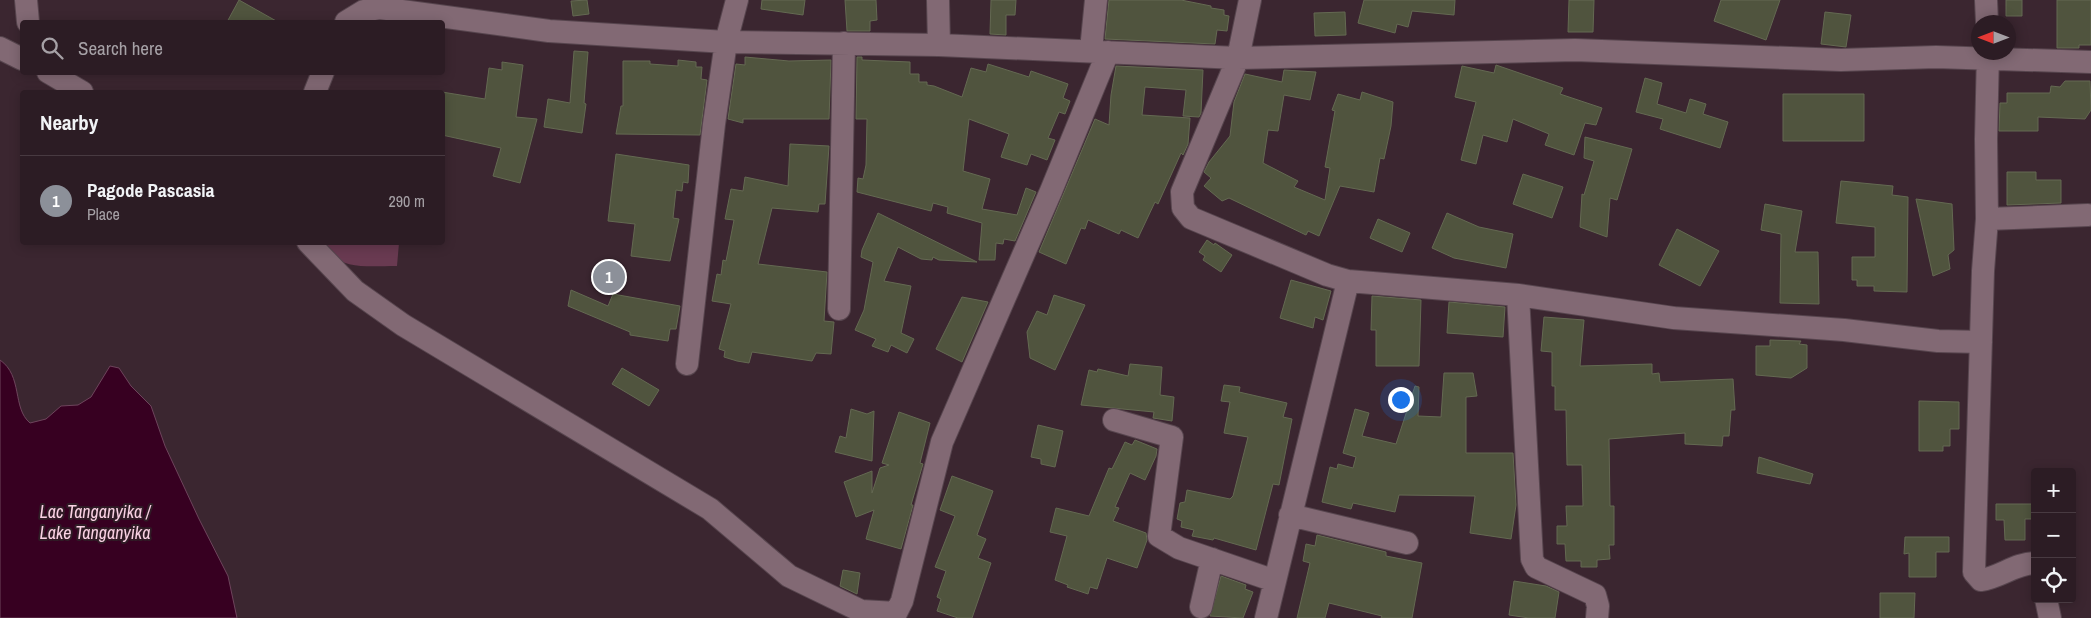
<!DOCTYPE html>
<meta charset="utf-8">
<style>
:root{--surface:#2c1c24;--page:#34252c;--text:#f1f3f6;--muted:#a6a1a6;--line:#483a41;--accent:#8c9099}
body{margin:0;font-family:"Archivo Narrow",sans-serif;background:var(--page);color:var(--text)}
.controls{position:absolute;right:15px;bottom:15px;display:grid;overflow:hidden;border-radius:5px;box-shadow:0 2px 12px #0003}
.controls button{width:45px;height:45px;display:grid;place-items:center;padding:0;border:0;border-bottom:1px solid var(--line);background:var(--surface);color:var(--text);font:25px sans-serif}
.compass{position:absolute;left:1971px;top:15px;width:45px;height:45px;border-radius:50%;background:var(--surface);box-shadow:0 2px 12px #0003;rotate:270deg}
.you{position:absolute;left:1400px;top:399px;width:18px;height:18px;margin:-12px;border:4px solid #fff;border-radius:50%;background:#1a73e8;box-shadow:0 0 0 8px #1a73e833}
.badge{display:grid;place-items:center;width:32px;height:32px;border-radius:50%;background:var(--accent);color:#fff;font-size:16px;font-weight:700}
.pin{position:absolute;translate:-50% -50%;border:2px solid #fff;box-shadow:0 1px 5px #0006}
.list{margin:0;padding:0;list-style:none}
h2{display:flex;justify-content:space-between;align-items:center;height:65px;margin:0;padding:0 20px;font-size:21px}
h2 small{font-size:16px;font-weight:400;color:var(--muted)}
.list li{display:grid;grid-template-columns:32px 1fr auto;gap:15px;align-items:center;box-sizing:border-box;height:90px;padding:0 20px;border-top:1px solid var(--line)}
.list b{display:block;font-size:19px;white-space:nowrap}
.list p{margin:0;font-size:16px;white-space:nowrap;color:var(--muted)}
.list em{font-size:16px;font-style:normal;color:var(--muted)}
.icon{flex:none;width:28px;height:28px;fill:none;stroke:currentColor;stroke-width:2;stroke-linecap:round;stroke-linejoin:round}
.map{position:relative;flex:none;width:2091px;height:618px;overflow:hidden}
.search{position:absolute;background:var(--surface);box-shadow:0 2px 12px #0003;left:20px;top:20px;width:425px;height:55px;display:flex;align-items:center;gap:12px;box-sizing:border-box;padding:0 18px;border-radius:5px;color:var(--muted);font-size:19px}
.panel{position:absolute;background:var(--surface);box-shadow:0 2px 12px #0003;left:20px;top:90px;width:425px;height:155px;border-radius:5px}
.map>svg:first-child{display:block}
</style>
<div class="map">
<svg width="2091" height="618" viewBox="0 0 2091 618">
<rect width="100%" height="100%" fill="#3b2630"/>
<!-- green -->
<path fill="#693a51" d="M318 243H399L397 266C364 266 340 271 318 243Z"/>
<!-- water -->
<path fill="#370021" stroke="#6e445c" d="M0 360C23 376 12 408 30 423L46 419 61 406 78 405 91 397 110 366 119 368 131 386 151 406 165 446 199 519 228 576 237 618H0Z"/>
<!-- building -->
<path fill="#50543e" stroke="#646952" d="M239 0 278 22H227Z
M587 0 589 14 573 16 571 1Z
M762 0H805L803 15 761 9Z
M845 0H876L877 20 870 21V31H847Z
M991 0H1016L1015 15H1006V35L990 34Z
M1109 0H1181L1211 6V8L1224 10V15L1229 16 1227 31 1217 30 1215 44 1105 39Z
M1364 0H1455L1454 15 1412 11 1408 27 1397 24 1395 33 1358 23Z
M1569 0H1594L1593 32H1568Z
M1721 0H1780L1766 40 1714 21Z
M2006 0H2022V16H2006Z
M2057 0H2091V45H2079V48H2057Z
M1345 12 1346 35 1315 36 1314 13Z
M1825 12 1851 15 1846 47 1821 44Z
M574 51 588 52 584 103 586 104 582 133 544 127 548 99 570 103Z
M745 57 789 61 831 60 829 119H743V123L728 119 736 64 745 65Z
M857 57H862V60L910 62V74H919V82H927V85L934 86 962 97 971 68 986 72 988 64 1029 77 1031 71 1068 84 1063 98 1070 101 1065 114 1059 112 1048 138 1055 140 1047 160 1031 154 1027 165 1001 157 1009 134 969 119 963 171 990 179 982 209 1017 215 1026 188 1036 192 1015 241 1004 239 1003 244 996 243 995 260H979L982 223 947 213 948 207 933 203 931 211 857 192 858 178 863 179 866 165 867 119H856Z
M678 60 696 62V67H702L701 79 707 80 700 135 616 134 621 106H623V61H650V64L678 66Z
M502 62 523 65 516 117 537 119 520 183 493 176 501 148 442 135V92L485 99 489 68 502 70Z
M1496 65 1563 88 1560 94 1602 108 1596 125 1585 123 1574 155 1545 145 1549 134 1513 119 1507 142 1483 135 1476 164 1461 160 1476 102 1455 97 1462 66 1494 73Z
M1116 66 1203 70 1201 113 1199 117 1183 116 1186 90 1145 87 1142 115 1190 118 1188 144 1183 155 1181 153 1158 204 1155 202 1138 238 1121 230 1119 234 1088 220 1085 229 1081 228 1066 264 1039 252 1095 119 1109 125 1111 95Z
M1284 70 1316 72 1310 100 1284 95 1278 131 1268 130 1263 163 1298 181 1294 187 1325 200 1330 168 1325 167 1335 111 1332 110 1338 94 1360 100 1362 92 1393 102 1391 126 1384 159 1380 158 1374 192 1340 186 1319 236 1308 231 1306 235 1229 198 1222 201 1204 186 1211 178 1204 172 1209 162 1230 136 1234 102 1245 74 1282 82Z
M1645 78 1662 83 1657 104 1686 113 1690 99 1706 104 1703 114 1728 122 1720 148 1660 129 1663 119 1636 112Z
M2065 81H2090L2091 110 2085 119 2038 117V131H1999L2000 103H2007V93H2050L2051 86 2060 87Z
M1783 94H1864V141H1783Z
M1585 137 1632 149 1617 200 1610 198 1607 237 1580 227 1582 194 1584 195 1594 161 1584 158Z
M790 144 829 146 825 204H819L818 212 772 208 758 264 827 272 824 321 834 322 831 354 816 353 812 361 752 352 749 363 737 361 724 357 725 351 719 349 731 304 712 301 717 274 721 275 723 260 726 261 734 220 725 219 731 189 743 191 745 177 788 186Z
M616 154 689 165 688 183 683 182 682 191 676 190 673 218 679 219 670 261 631 256 635 224 608 221Z
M2007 172H2036V180H2061V203L2007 205Z
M1523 174 1563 187 1552 218 1513 204Z
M1841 181 1893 186 1892 195 1908 197 1907 292 1874 291V286H1857V280H1852V257H1875V227L1836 223Z
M1916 199 1952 204 1954 250 1948 255 1950 269 1933 276Z
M1765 204 1802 211 1795 252H1818L1819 304 1780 303 1781 234 1761 230Z
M878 213 977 262 939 260 933 257 932 260 921 259 898 247 884 281 911 286 901 333 914 339 907 353 891 345 888 352 872 346 876 339 855 330 864 310 873 262 861 257 862 250Z
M1447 213 1479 227 1513 234 1506 268 1454 258 1432 248Z
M1378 219 1410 233 1402 252 1370 238Z
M1677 229 1719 251 1700 286 1659 265Z
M1207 240 1214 245 1215 243 1232 255 1221 272 1203 260 1205 256 1199 252Z
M1291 280 1331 291 1323 320 1315 317 1313 328 1280 318Z
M571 290 608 306 613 294 680 306 676 329H670L668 341 630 335V332L568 306Z
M1054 295 1085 305 1055 370 1030 358 1027 332 1037 311 1047 315Z
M1372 296 1421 300 1419 366H1376V330H1371Z
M962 297 988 302 962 362 936 349Z
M1449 302 1505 307 1503 337 1447 333Z
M1544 317 1584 320 1580 366 1652 364V374L1659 373 1660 382 1733 379 1735 410H1731L1729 436H1723L1722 446 1685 444V433L1609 439 1610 506H1614V545H1609L1610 559 1597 560V567H1581V561H1566L1565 544H1557V526H1567L1566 506H1583L1582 465H1567L1566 410H1555V386H1552V352L1541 351Z
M1770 340 1801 341 1799 344 1807 345V368L1791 378 1756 375V346H1770Z
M1130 364 1162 367 1160 395 1174 397 1172 421 1153 418 1154 412 1081 405 1089 370 1097 372 1098 369 1128 376Z
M622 368 659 390 649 406 612 384Z
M1444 373H1473L1477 396 1466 397V453H1513L1516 505 1511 539 1470 533 1475 496 1399 495 1395 512 1353 503 1351 509 1322 502 1330 467 1337 469 1338 464 1353 468 1356 457 1343 453 1355 409 1369 413 1362 436 1396 444 1415 386 1419 387 1418 416 1441 417Z
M1224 385 1240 387 1239 392 1287 403 1283 417 1292 419 1279 485 1273 484 1256 550 1214 538 1213 540 1192 536 1194 530 1181 527 1182 521 1177 519 1180 503 1185 502 1187 490 1230 499 1233 496 1248 437 1224 433 1230 402 1221 401Z
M1919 401 1959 402V429H1950V446H1943V451H1919Z
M851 409 867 414 874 411 872 461 835 452 840 436 846 438Z
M899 412 930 423 920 463 923 464 911 505H913L901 549 866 539 874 510 856 517 844 482 872 471V493L880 468 889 465 882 463Z
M1038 425 1063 431 1055 467 1041 464V459L1031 457Z
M1135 440 1157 449 1156 456 1145 480 1130 473 1115 507 1119 508 1113 521 1146 533 1147 540 1137 568 1107 558 1097 589 1090 587 1088 594 1067 587 1068 585 1055 580 1067 536 1050 532 1056 508 1089 516 1109 468 1112 469 1125 442 1132 445Z
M1759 457 1813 474 1810 484 1757 473Z
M952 476 993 491 977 535 986 539 978 558 991 563 972 618H958L937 611 941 599 937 597 946 571 935 567 955 516 940 510Z
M1996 504H2035V519H2025V540H2005L2004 520H1996Z
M1317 535 1386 552V556L1422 563 1412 618H1381L1382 616 1329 603 1325 618H1297L1310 563 1303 561 1306 544 1315 546Z
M1905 537H1949V552H1936V577H1909V553L1904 554Z
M843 570 860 573 857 594 840 586Z
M1221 576 1246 585 1245 589 1253 592 1243 618 1210 616Z
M1514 581 1546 586 1559 592 1555 618H1529L1509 615Z
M1880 593H1915L1914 618H1880Z"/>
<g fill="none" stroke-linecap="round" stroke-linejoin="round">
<defs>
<path id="minor" d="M26 0 28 22
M938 0 939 45
M1250 0 1238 58 1182 192 1183 208 1191 218 1327 275 1348 281 1518 295 1674 318 1844 330 1938 341 1981 342
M1986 0 1987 22
M346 22 364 11 380 8 549 31 726 42 939 45 1238 58 1575 50 1841 60 1936 57 2091 62
M0 48 22 59
M1091 50 1096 0
M1988 52 1986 139 1987 219 1983 271 1974 572 1981 580C1999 578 2016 563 2035 563
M48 72 82 92
M315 92 323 72
M1987 219 2088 215
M308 242 355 291 403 325 710 509 789 576 861 611 896 613 902 601 942 442 1051 191 1108 52
M1518 295 1532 559 1536 567 1595 595 1598 606 1597 618
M839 309 844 43
M687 364 714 124 726 42 737 0
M1114 420 1172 437 1159 536 1179 548 1275 581
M1290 515 1407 543
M2046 599 2050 618
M1201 607 1212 559
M1266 618 1348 281"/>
</defs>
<!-- minor casing -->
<use href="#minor" stroke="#57454e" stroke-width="24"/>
<!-- minor -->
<use href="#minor" stroke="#826974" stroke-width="22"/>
</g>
<g text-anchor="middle" stroke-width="4" stroke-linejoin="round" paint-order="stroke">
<!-- water labels -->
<g font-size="18" font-style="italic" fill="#f9d1e3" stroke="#301c26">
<text x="95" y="518">Lac Tanganyika /<tspan x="95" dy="21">Lake Tanganyika</tspan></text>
</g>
</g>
</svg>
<div class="controls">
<button>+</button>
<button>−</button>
<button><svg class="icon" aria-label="locate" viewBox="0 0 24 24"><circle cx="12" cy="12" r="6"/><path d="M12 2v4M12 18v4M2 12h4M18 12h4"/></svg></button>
</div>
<svg class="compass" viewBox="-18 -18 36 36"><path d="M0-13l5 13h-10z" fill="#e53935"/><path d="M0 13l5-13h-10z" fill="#a6a1a6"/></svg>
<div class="you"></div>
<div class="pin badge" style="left:609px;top:277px">1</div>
<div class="search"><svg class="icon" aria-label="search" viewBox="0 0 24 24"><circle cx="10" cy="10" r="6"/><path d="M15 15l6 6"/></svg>Search here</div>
<section class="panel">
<h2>Nearby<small></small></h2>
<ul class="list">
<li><span class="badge">1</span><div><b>Pagode Pascasia</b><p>Place</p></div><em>290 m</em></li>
</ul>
</section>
</div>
